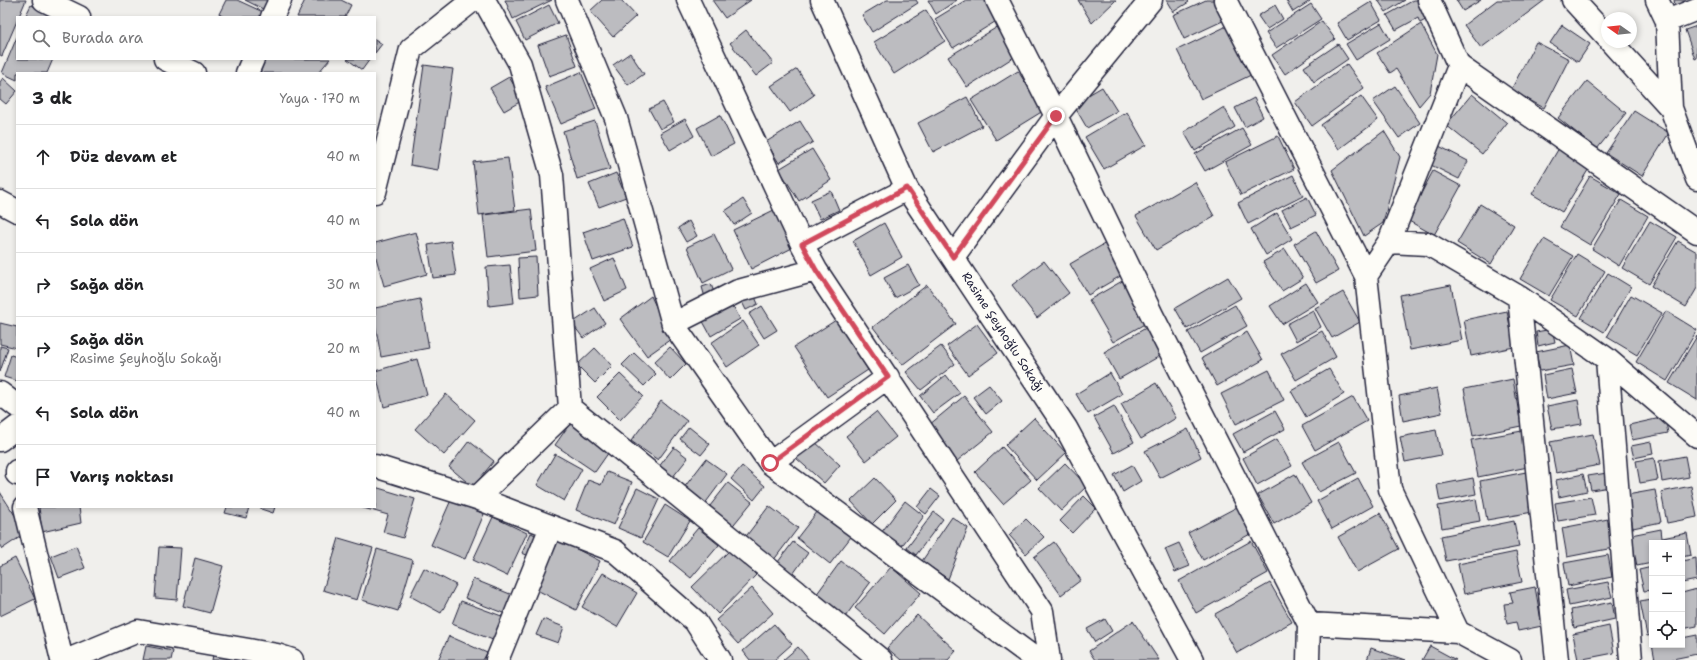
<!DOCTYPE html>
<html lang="tr">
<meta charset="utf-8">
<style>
:root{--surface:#fff;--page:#f2f2f2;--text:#202124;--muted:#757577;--line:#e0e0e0}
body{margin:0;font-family:"Shantell Sans",sans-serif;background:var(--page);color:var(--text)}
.controls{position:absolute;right:12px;bottom:12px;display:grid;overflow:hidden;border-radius:0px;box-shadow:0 2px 6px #0003}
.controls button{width:36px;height:36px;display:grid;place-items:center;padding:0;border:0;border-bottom:1px solid var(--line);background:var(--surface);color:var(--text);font:20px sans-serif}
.compass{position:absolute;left:1601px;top:12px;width:36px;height:36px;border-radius:50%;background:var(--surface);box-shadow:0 2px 6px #0003;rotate:285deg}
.stop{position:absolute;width:12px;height:12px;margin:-9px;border:3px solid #d1495b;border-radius:50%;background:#fff}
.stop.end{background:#d1495b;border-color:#fff;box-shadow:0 1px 4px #0008}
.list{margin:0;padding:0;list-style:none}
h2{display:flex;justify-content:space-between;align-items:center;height:52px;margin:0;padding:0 16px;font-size:17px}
h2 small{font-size:13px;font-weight:400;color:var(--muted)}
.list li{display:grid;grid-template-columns:26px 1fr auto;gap:12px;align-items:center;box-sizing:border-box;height:64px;padding:0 16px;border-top:1px solid var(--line)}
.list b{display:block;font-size:15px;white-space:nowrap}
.list p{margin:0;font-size:13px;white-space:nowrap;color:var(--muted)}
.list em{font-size:13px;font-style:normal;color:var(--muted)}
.icon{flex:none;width:22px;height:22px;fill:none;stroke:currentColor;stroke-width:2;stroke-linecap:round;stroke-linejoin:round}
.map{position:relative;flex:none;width:1697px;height:660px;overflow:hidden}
.search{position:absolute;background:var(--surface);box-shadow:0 2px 6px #0003;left:16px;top:16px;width:360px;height:44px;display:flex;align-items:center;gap:10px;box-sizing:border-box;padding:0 14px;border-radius:0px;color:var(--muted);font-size:15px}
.panel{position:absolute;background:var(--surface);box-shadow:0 2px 6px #0003;left:16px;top:72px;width:360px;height:436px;border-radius:0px}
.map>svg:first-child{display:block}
</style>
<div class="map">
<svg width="1697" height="660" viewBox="0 0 1697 660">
<rect width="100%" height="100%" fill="#f0efec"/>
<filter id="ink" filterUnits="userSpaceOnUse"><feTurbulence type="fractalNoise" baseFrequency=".025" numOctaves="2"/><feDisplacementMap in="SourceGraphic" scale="8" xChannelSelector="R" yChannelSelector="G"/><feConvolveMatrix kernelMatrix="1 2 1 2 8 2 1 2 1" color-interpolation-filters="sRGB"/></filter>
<g filter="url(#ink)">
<!-- building -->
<path fill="#bcbcc0" stroke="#22223b" d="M0 0H26L2 56 0 55Z
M226 0H237L263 12 261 17H224L219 14Z
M245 0H268L263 9Z
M305 0H341L351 5 345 17H297Z
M505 0H552L513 19Z
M602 0H621L636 16 613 37 590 11Z
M712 0H751L725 18Z
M887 0H916L918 3 872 32 862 15Z
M928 0H957L936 14Z
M966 0H986L998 20 953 48 935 19Z
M1078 0H1116L1092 23Z
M1166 0H1187L1189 2 1173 12Z
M1206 0H1219L1227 19 1184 39 1173 15Z
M1286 0H1309L1310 1 1293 12Z
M1378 0H1405L1386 12Z
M1414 0H1421L1431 17 1420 23 1418 18 1396 30 1387 15Z
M1456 0H1481L1463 11Z
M1497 0H1545L1481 48 1464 25Z
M1674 0H1690L1675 5Z
M1371 2 1381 20 1347 40 1337 23Z
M1311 4 1321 19 1276 48 1266 33Z
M31 5 59 17H25Z
M549 5 558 23 525 40 516 22Z
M1275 5 1283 19 1267 29 1258 16Z
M926 10 945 41 894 74 874 42Z
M1322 21 1335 39 1285 74 1272 55Z
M1381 23 1390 39 1356 60 1346 44Z
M1421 24 1437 54 1430 93 1419 106 1396 69 1390 73 1377 53Z
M1562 25 1590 44 1578 62 1550 43Z
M999 26 1017 55 967 87 948 57Z
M1227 26 1251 75 1201 99 1177 50Z
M1697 26V58L1695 59 1685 30Z
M746 30 773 63 756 76 730 43Z
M566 35 577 66 549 76 538 45Z
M17 37V59H53L47 73H17V80L2 73Z
M375 39 382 44 375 53Z
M1536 42 1569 59 1544 108 1511 90Z
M1338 44 1348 59 1314 82 1304 67Z
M630 53 644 74 628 85 613 65Z
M257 59H330L318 73H259Z
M347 59H370L362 70Z
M1347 64 1364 88 1312 126 1295 102Z
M424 65 453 69 438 170 410 165Z
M797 69 814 95 790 112 771 86Z
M1018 71 1043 111 996 140 971 100Z
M581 72 596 109 561 124 545 87Z
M509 77 523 100 504 111 490 88Z
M3 78 17 91 6 104 0 99V82Z
M1587 81 1626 113 1597 149 1558 118Z
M1395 86 1420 123 1399 138 1373 101Z
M1102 87 1117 111 1087 128 1073 104Z
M1472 94 1507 123 1482 154 1446 125Z
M1361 96 1378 120 1339 149 1321 125Z
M967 97 982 126 933 152 918 123Z
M1254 98 1263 117 1245 127 1235 108Z
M663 102 674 122 660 129 649 109Z
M1224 107 1235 127 1195 151 1184 132Z
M1634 111 1669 133 1642 176 1606 153Z
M1127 112 1146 145 1104 169 1085 137Z
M720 115 734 144 711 156 697 128Z
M685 119 694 136 670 150 660 133Z
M595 121 610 169 577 179 563 131Z
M800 121 813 142 779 163 766 142Z
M1242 128 1252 145 1205 171 1195 154Z
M1384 131 1400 157 1383 223 1364 236 1332 170Z
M1278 136 1294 169 1241 195 1225 162Z
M1437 145 1468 161 1459 179 1427 163Z
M1559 148 1590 167 1562 212 1532 194Z
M812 149 831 180 799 201 779 169Z
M508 158 515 210 479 215 473 162Z
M1433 171 1461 186 1434 235 1407 220Z
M616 173 626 197 599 207 589 184Z
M1293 175 1303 196 1248 224 1238 203Z
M1590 176 1621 194 1590 245 1560 227Z
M1195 182 1214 216 1156 250 1136 216Z
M831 191 839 210 820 219 811 200Z
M1307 197 1316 215 1291 227 1282 210Z
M743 199 752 213 734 225 725 211Z
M1621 200 1648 216 1619 266 1592 249Z
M1480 204 1514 225 1491 264 1457 243Z
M778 208 796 246 751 269 733 230Z
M531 209 536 251 488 257 483 215Z
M1277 213 1292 239 1266 255 1251 229Z
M623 218 633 247 593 261 583 232Z
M689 221 697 236 686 242 678 228Z
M1650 221 1677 237 1649 284 1622 268Z
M884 223 902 257 871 275 853 241Z
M1316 231 1338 271 1316 283 1294 244Z
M416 232 427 274 384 286 375 254V243Z
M714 234 731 269 703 283 687 247Z
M1544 239 1573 256 1549 296 1520 279Z
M451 241 456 275 433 278 428 245Z
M1678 241 1697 252V288L1686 307 1651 286Z
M1106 243 1124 274 1088 295 1070 264Z
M1285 249 1303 278 1282 291 1263 262Z
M1577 254 1605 271 1578 316 1550 300Z
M536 257 538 295 520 297 518 258Z
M614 258 627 290 604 301 590 269Z
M1044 261 1069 293 1037 318 1012 285Z
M510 265 514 303 489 306 486 267Z
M908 265 919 285 895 298 884 278Z
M1608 273 1631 287 1604 332 1581 318Z
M1228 277 1241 298 1187 329 1175 308Z
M1124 280 1148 322 1113 342 1089 300Z
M1306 283 1318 302 1282 324 1270 306Z
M711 284 716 298 706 301 702 287Z
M927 285 956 324 902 365 873 327Z
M1451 285 1462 340 1410 350 1400 295Z
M753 292 758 304 746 310 740 298Z
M1343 292 1360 322 1332 338 1315 308Z
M1631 295 1662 313 1637 355 1607 337Z
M651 296 671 339 647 356 620 319Z
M729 298 740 319 711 336 700 316Z
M420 299 429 348 381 357 375 323V308Z
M1235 305 1247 326 1200 353 1188 332Z
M762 306 777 330 764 338 749 314Z
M595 308 605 323 583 338 572 323Z
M1313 310 1321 327 1296 341 1287 324Z
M1507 311 1514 347 1471 356 1464 320Z
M1666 311 1697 330 1667 381 1636 362Z
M836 320 868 370 827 397 794 347Z
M743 321 759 345 727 367 711 343Z
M0 323 17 327V348L0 344Z
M977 324 998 353 968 375 947 346Z
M1151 325 1167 352 1119 379 1104 352Z
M1552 329 1555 342 1538 346 1536 332Z
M1322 331 1336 357 1296 380 1281 354Z
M1247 332 1263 360 1217 386 1202 358Z
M1697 336V400L1669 383Z
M1570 345 1574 365 1540 371 1536 352Z
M0 346 8 348 0 372Z
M941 346 955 364 921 390 906 372Z
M670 347 686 364 670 380 654 362Z
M595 348 612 366 595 383 577 365Z
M634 353 656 374 644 386 622 365Z
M11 355 17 357V381L4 377Z
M417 359 427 395 384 407 375 371Z
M1329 369 1344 394 1306 417 1291 391Z
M1572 369 1577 393 1547 399 1543 375Z
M1269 370 1284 400 1236 424 1221 394Z
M1110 373 1122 394 1088 414 1076 394Z
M620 374 643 396 620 420 597 397Z
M946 375 960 393 933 413 920 396Z
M1513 379 1521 426 1473 436 1464 389Z
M1156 383 1176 418 1141 439 1121 404Z
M989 385 1002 401 986 414 973 397Z
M1437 388 1442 413 1403 421 1399 396Z
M446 394 475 420 444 455 415 429Z
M964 396 993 432 957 461 929 425Z
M1353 397 1367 421 1315 450 1302 426Z
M1578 400 1582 424 1552 429 1547 406Z
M661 401 687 421 658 460 631 441Z
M1114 406 1134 442 1114 453 1094 417Z
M1275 411 1285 429 1243 452 1233 434Z
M876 412 896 437 866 461 846 436Z
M1665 417 1668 433 1632 440 1629 425Z
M1034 418 1066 453 1037 480 1005 445Z
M571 422 611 449 595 472 555 445Z
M689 427 710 444 701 455 680 439Z
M1188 429 1201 457 1160 478 1145 451Z
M1436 430 1441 455 1405 462 1400 437Z
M1522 431 1528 467 1478 477 1471 440Z
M1593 434 1600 465 1556 473 1550 442Z
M1277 439 1292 466 1257 485 1243 458Z
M813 440 840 465 824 483 796 458Z
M469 441 494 461 473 487 449 467Z
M1339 442 1356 473 1319 492 1302 462Z
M1651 442 1653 454 1634 458 1631 446Z
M674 447 688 458 672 478 658 468Z
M1002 447 1031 480 1003 504 975 472Z
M555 454 582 469 564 501 537 485Z
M1685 456 1689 477 1662 482 1659 461Z
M1654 458 1658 480 1640 483 1636 461Z
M706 459 727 474 704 505 683 489Z
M1065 463 1087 486 1061 511 1039 488Z
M1132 465 1141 481 1123 492 1114 475Z
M742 466 765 486 754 500 731 479Z
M607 472 632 482 614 525 576 510 588 480 601 485Z
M1526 472 1533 512 1487 520 1480 481Z
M1607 473 1610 487 1591 490 1588 476Z
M1295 474 1311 503 1274 524 1258 495Z
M1583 474 1587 491 1559 497 1556 480Z
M875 478 896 500 872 524 851 501Z
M1358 478 1373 506 1332 529 1317 501Z
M1473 478 1476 494 1440 501 1437 485Z
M728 483 752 502 730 529 706 511Z
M1691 486 1697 517 1667 523 1661 492Z
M375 487 415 499 403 538 383 532 388 515 360 507H375Z
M637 488 659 499 641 538 618 528Z
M931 489 940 496 926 514 917 507Z
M1655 490 1661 522 1633 528 1627 495Z
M0 492 26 533 2 549 0 546Z
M1084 496 1096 508 1072 533 1060 521Z
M1591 497 1595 515 1558 521 1555 503Z
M1476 499 1480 521 1442 528 1438 506Z
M451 500 484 514 465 559 431 545Z
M905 501 924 516 901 547 881 533Z
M665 505 690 521 668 557 643 542Z
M769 506 798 528 773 561 744 539Z
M39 507H79L81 523 42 532Z
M227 507H249L246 518 225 513Z
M261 507H275L273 513 261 509Z
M821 507 854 533 830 564 797 538Z
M1237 507 1252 533 1203 560 1188 533Z
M934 512 943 519 916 555 907 548Z
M1380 513 1399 549 1357 572 1338 537Z
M493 517 527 533 507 576 473 560Z
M952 517 968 528 948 579 922 561Z
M1026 519 1044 537 1026 554 1009 535Z
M1608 519 1613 548 1567 557 1562 528Z
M1514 521 1519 547 1446 561 1441 536Z
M698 528 719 545 691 578 670 561Z
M1661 529 1662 538 1687 533 1691 555 1682 557V543H1652V563L1637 566 1631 535Z
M531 533 544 539 536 559 522 553Z
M339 538 373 548 357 600 323 590Z
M559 540 600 561 576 610 535 589Z
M1251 541 1268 573 1196 613 1179 581Z
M793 542 808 553 791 577 775 566Z
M1054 542 1081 580 1061 595 1034 557Z
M1179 543 1190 566 1175 572 1165 549Z
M76 546 85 568 59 578 51 556Z
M159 547 181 548 177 600 155 598Z
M377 549 413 560 398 611 362 600Z
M731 549 756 575 718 614 692 587Z
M1516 552 1522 582 1464 594 1458 564Z
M1608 555 1612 577 1568 586 1564 563Z
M15 558 35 599 0 616V566Z
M195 558 223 566 210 613 183 606Z
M1696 558 1697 580 1682 583V561Z
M841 561 870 583 845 617 816 595Z
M891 567 921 593 885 634 855 608Z
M1652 567V590L1644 591 1639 570Z
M424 568 456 585 441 613 410 596Z
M603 573 637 593 617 627 582 607Z
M473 579 515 596 508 615 465 598Z
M1608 582 1612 597 1569 606 1566 590Z
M1270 583 1292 622 1237 653 1215 614Z
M1535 587 1542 626 1518 631 1516 622 1507 624 1504 604 1513 603 1510 592Z
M752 588 773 613 738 644 716 620Z
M1697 589V626L1682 629V593Z
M1652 599V635L1647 636 1640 601Z
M461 601 507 618 498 642 452 624Z
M1612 602 1615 619 1574 628 1571 610Z
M917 615 956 651 948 660H901L887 648Z
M543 619 564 627 558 643 536 635Z
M1105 619 1112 631 1095 642 1087 629Z
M1133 621 1159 660H1095L1089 651Z
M774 624 792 644 774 660H750L743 651Z
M1609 626 1614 653 1578 660 1573 634Z
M1697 635V654L1668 660H1655L1652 644 1682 645V638Z
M449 636 487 653 483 660H438Z
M146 646 173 651 171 660H143Z
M1430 646 1456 660H1422Z
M798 647 809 660H783Z
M1371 648 1405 660H1367Z
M213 655 246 660H212Z"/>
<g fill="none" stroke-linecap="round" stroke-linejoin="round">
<defs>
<path id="minor" d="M44 0 79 17
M484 0 520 64 552 175 570 408 881 660
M567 0 616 118 673 324 770 463 1037 660
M688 0 802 244 816 270 1042 611 1049 660
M997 0 1056 116 1152 315 1309 624 1308 660
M1225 0 1366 276 1390 489 1458 632 1510 660
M1429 0 1459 66 1697 232
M1573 0 1607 37
M1657 0 1667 21
M272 17 280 0
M1611 42 1671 108 1697 179
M165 59 194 73
M247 73 253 59
M1671 108 1667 21 1697 9
M375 192 411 49 473 0
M0 202 17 211
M1389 242 1459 66
M802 244 907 189
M953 257 1056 116 1151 0
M1366 276 1389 242 1428 244 1519 297 1607 359 1697 436
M1519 297 1557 660
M673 324 738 291 816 270
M1607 359 1631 660
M0 393 17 406
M0 440 17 427
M770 463 888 377
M375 466 477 498 615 551 695 621 720 660
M17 471V474
M477 498 570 408
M25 507 62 660
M1309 624 1458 632
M68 660 138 631 277 655 292 660
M497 660 551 527"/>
<path id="major" d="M822 0 907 189 1066 428 1192 660"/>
</defs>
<!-- minor casing -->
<use href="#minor" stroke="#22223b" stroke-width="25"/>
<!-- major casing -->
<use href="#major" stroke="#22223b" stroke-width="25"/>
<!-- minor -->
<use href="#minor" stroke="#fdfcf7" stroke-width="22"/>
<!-- major -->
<use href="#major" stroke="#fdfcf7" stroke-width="22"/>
</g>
</g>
<g fill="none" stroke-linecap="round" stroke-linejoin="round" filter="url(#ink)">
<!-- route -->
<path stroke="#d1495b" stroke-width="5" d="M770 463 888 377 816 270 802 244 907 188 953 257 1056 116"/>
</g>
<g text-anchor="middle" stroke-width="4" stroke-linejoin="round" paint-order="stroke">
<!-- street labels -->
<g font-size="12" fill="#22223b" stroke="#fdfcf7">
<text transform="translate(1003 332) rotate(57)" y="4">Rasime Şeyhoğlu Sokağı</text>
</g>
</g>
</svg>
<div class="controls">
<button>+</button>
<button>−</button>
<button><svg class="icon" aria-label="locate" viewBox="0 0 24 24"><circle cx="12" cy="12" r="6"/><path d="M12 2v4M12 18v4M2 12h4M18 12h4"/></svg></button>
</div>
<svg class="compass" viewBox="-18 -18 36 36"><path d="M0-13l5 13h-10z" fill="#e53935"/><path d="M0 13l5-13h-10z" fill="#757577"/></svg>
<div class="stop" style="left:770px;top:463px"></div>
<div class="stop end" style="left:1056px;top:116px"></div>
<div class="search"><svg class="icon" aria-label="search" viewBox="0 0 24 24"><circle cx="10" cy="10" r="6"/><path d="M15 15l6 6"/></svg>Burada ara</div>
<section class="panel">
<h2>3 dk<small>Yaya · 170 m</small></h2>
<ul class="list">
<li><svg class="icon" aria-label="ahead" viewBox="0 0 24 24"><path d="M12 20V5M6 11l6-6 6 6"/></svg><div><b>Düz devam et</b></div><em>40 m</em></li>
<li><svg class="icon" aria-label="left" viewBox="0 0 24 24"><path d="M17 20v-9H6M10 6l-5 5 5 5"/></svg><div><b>Sola dön</b></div><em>40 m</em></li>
<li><svg class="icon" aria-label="right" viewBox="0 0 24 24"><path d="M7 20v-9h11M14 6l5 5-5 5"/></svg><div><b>Sağa dön</b></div><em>30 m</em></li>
<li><svg class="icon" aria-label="right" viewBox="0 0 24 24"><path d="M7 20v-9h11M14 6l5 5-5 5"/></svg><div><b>Sağa dön</b><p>Rasime Şeyhoğlu Sokağı</p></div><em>20 m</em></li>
<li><svg class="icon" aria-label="left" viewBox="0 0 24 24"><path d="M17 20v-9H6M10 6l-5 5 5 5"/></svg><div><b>Sola dön</b></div><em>40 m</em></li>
<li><svg class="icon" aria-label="arrive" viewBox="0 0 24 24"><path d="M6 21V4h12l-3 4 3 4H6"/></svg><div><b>Varış noktası</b></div></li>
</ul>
</section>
</div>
